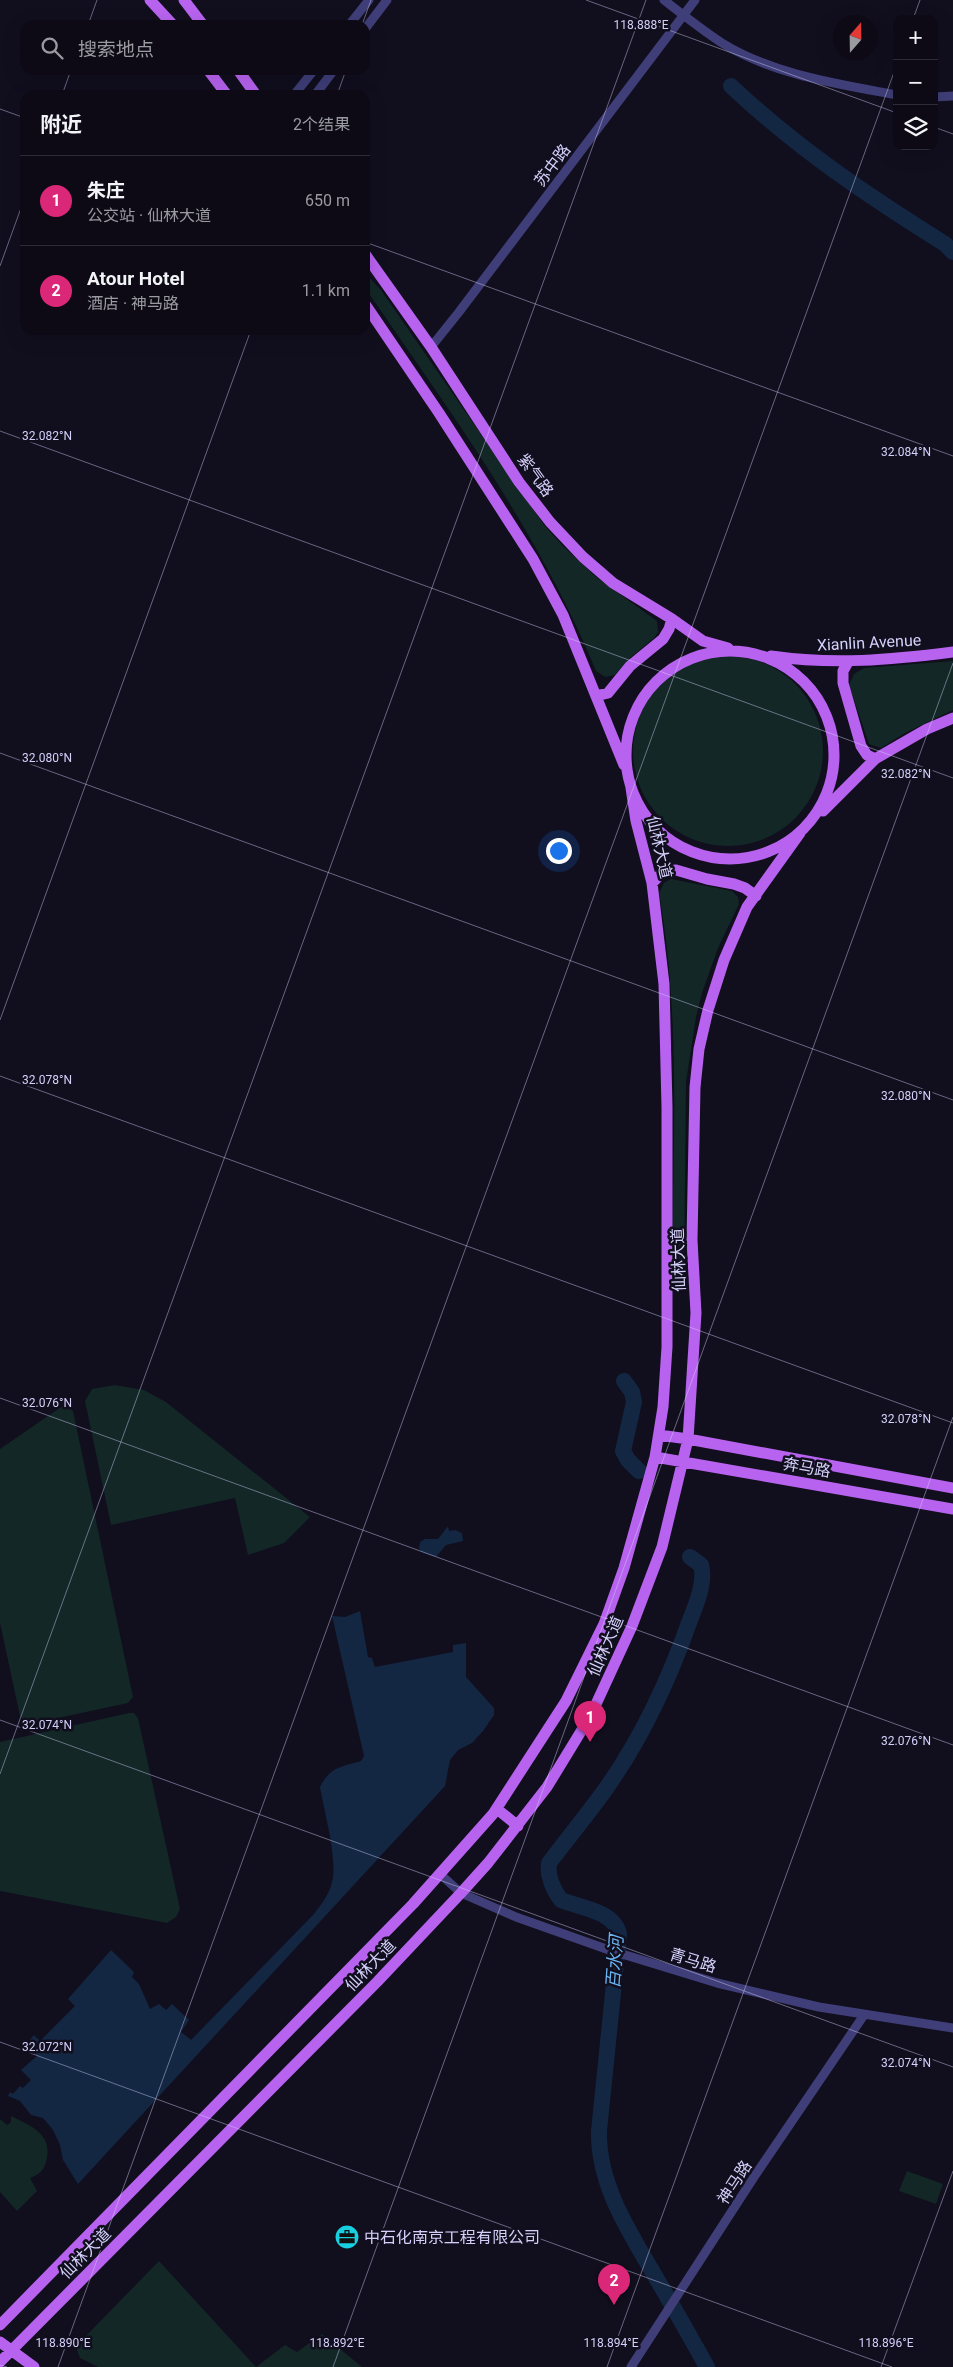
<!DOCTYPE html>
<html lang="zh">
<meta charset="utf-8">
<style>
:root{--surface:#0d0a16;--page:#16131f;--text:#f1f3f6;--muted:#9a9aa1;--line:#2d2b35;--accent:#db2777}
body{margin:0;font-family:Roboto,"Noto Sans SC",sans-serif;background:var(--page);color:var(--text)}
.controls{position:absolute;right:15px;top:15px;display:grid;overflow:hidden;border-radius:10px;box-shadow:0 5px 20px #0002}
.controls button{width:45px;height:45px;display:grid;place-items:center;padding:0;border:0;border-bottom:1px solid var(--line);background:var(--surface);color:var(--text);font:25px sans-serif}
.compass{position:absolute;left:833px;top:15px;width:45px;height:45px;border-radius:50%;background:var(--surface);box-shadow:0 5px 20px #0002;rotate:20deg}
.you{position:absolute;left:558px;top:850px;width:18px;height:18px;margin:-12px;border:4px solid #fff;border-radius:50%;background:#1a73e8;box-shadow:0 0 0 8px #1a73e833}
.badge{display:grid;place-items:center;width:32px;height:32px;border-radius:50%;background:var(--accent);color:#fff;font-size:16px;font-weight:700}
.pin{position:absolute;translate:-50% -41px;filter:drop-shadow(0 1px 2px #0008)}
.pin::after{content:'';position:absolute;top:26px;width:18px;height:15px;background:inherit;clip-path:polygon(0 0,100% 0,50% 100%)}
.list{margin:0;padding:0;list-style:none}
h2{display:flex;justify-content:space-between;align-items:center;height:65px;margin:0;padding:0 20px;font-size:21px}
h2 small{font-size:16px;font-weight:400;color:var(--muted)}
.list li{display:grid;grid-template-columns:32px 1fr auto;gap:15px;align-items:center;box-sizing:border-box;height:90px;padding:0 20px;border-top:1px solid var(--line)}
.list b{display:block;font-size:19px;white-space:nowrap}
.list p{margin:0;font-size:16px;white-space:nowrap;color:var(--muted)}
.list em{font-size:16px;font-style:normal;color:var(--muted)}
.icon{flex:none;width:28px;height:28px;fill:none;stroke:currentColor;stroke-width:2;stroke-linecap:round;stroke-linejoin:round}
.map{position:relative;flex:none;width:953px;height:2367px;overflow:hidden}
.search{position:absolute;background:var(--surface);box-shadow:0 5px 20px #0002;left:20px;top:20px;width:350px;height:55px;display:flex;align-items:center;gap:12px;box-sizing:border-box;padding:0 18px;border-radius:15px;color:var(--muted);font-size:19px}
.panel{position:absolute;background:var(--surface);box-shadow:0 5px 20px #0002;left:20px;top:90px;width:350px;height:245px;border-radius:15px}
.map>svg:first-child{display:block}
</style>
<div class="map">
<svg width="953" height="2367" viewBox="0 0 953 2367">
<rect width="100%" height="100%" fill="#110e1e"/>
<!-- green -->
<path fill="#122726" d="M365 273 381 290 544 525 562 545 596 577 657 621 658 632 654 638 631 657 615 675 605 677 596 671C538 530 451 413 365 288Z
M633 751a95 95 0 1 1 190 0a95 95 0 1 1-190 0Z
M953 661V710L905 733 881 748 869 744 849 685 854 674 864 668Z
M671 879 732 891 738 897 739 904 718 948 702 993 696 1017 686 1082 684 1272 678 1276 672 1272C673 1145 681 1018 659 893L664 883Z
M115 1385 144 1390 166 1402 310 1517 284 1543 248 1555 235 1498 111 1525 85 1401 92 1389Z
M61 1407H68L73 1411 133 1697 128 1703 30 1724 24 1721 20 1716 0 1623V1449Z
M129 1713H134L138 1718 180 1909 176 1917 167 1923 0 1891V1742Z
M11 2116C31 2126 54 2134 46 2162 44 2170 39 2175 30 2178L37 2191 17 2211 0 2192V2119L7 2125 11 2122Z
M907 2171 943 2184 936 2204 899 2191Z
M159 2261 256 2367 285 2345 297 2352 322 2334 362 2367H98L80 2358 77 2350 79 2343Z"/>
<!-- water -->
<path fill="#132743" d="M448 1526 449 1531 455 1530 462 1533 463 1541 446 1545 436 1557 421 1552 419 1548 420 1542 425 1539H438Z
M360 1611 368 1657 372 1658 375 1667 453 1652V1645L466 1643V1677L494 1708V1715L483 1731 472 1743 458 1750 450 1760 445 1786 78 2184 63 2160 60 2145 53 2130 43 2118 31 2115 20 2101 8 2096 10 2092 13 2094 20 2086 23 2088 31 2080 21 2070 37 2056 26 2044 34 2035 40 2041 75 2006 68 1999 111 1950 134 1972 132 1977 139 1984 150 2009 159 2004 166 2010 172 2004 189 2020 181 2032 191 2040 313 1915C321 1905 329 1895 332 1882 338 1860 324 1811 320 1787 330 1767 341 1767 361 1761L364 1756 332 1616 345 1617Z"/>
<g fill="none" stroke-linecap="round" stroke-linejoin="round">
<!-- river -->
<path stroke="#132743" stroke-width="16" d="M731 86C798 149 867 195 945 244L953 252
M624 1381 632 1392 634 1402 623 1451 628 1460 639 1471
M690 1557 701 1565C706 1581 696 1605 690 1620 669 1680 642 1738 605 1790 587 1815 568 1838 549 1863 547 1875 553 1890 561 1900 581 1908 614 1911 619 1934L599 2131C598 2187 631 2234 658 2281 675 2310 691 2338 707 2367"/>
<!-- minor -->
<path stroke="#3f3e78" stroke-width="9" d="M664 0C683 15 702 30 722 43 774 75 838 84 897 95
M349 25 369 0
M365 29 387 0
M294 95 314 70
M315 95 334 70
M934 97 953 96
M431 347 459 312 695 0
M440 1874 461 1893 516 1917 609 1950 717 1983 819 2007 953 2028
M631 2367 754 2177 864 2015"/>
<!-- major -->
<path stroke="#b863ef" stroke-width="11" d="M150 0 173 25
M184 0 203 25
M208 70 227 95
M238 70 256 95
M365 254 431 347 519 482 550 522 583 557 613 583 672 619 703 641 728 648
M365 304 439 413 533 559 563 615 624 765
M626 755a104 104 0 1 1 208 0a104 104 0 1 1-208 0Z
M771 656C834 665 890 660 953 652
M848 662 843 671V683L861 746 867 755 875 759
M596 696 608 693 630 666 663 639 669 629 672 619
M823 811 875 759 927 729 953 718
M652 883 663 872 676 870 707 879 734 884 745 888 756 896
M659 1435 688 1439 953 1488
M655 1457 953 1509
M497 1809 518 1826
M0 2325 413 1904 493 1814 566 1701 604 1624 624 1568 655 1457 663 1407 667 1347V1107L664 984 652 883 636 821 631 788
M0 2342 34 2367
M0 2362 377 1982 461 1893 488 1863 547 1787 591 1715 632 1626 662 1547 688 1439 696 1313 692 1240 695 1087 699 1049 708 1010 724 960 747 907 800 833"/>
</g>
<!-- ticks -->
<path fill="none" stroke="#d4d0fa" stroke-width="1" stroke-opacity="0.45" d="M586 0 897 113M913 19 920 0M88 25 97 0M362 25 371 0M62 95 71 70M337 95 346 70M0 109 25 118M934 127 953 134M365 242 953 456M0 266 25 197M0 431 953 778M0 753 953 1100M0 1020 251 330M0 1076 953 1423M0 1398 953 1745M0 1720 953 2067M0 1774 646 0M0 2042 892 2367M0 2365 7 2367M58 2367 897 64M333 2367 953 663M607 2367 953 1417M881 2367 953 2171"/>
<!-- icons -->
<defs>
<symbol id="office-disc" viewBox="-11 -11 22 22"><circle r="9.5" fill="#17cfdf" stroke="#110e1e"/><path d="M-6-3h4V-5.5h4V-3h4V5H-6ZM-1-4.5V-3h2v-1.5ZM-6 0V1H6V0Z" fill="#111"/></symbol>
</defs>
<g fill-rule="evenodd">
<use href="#office-disc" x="333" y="2223" width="28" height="28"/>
</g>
<g text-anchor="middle" stroke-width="5" stroke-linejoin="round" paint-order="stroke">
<!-- street labels -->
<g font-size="16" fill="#d4d0fa" stroke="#110e1e">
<text transform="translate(552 165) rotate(-53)" y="6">苏中路</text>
<text transform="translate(536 475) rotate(54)" y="6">紫气路</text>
<text transform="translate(869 642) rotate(-3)" y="6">Xianlin Avenue</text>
<text transform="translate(660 847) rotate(77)" y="6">仙林大道</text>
<text transform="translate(678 1260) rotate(-92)" y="6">仙林大道</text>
<text transform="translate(807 1467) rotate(10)" y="6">奔马路</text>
<text transform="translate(605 1646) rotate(-66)" y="6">仙林大道</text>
<text transform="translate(693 1960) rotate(17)" y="6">青马路</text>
<text transform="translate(370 1965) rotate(-46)" y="6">仙林大道</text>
<text transform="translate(734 2182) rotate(-57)" y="6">神马路</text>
<text transform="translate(85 2253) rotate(-45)" y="6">仙林大道</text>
</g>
<!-- poi labels -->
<g font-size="16" fill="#d4d0fa" stroke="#110e1e" text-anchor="start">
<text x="364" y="2243">中石化南京工程有限公司</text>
</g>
<!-- water labels -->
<g font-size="18" font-style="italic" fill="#69b3ef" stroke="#110e1e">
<text transform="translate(615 1962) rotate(-86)" y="6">百水河</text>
</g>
</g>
<g font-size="12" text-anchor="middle" fill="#d4d0fa" stroke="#110e1e" stroke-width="5" stroke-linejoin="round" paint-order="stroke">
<text x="641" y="29">118.888°E</text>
<text x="47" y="440">32.082°N</text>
<text x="906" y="456">32.084°N</text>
<text x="47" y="762">32.080°N</text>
<text x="906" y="778">32.082°N</text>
<text x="47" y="1084">32.078°N</text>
<text x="906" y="1100">32.080°N</text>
<text x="47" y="1407">32.076°N</text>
<text x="906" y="1423">32.078°N</text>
<text x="47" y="1729">32.074°N</text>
<text x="906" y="1745">32.076°N</text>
<text x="47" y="2051">32.072°N</text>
<text x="906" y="2067">32.074°N</text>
<text x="63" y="2347">118.890°E</text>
<text x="337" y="2347">118.892°E</text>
<text x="611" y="2347">118.894°E</text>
<text x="886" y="2347">118.896°E</text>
</g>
</svg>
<div class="controls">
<button>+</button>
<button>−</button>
<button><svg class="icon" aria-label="layers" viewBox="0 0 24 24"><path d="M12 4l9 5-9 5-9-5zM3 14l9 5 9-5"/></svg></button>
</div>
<svg class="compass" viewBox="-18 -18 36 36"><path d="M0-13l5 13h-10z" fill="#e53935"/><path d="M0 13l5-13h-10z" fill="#9a9aa1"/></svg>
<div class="you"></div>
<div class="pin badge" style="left:590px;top:1742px">1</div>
<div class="pin badge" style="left:614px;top:2305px">2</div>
<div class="search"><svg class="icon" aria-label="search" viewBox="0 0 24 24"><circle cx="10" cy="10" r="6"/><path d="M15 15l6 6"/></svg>搜索地点</div>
<section class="panel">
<h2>附近<small>2个结果</small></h2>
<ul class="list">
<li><span class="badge">1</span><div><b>朱庄</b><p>公交站 · 仙林大道</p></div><em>650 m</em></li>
<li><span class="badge">2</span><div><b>Atour Hotel</b><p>酒店 · 神马路</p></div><em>1.1 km</em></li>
</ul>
</section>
</div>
